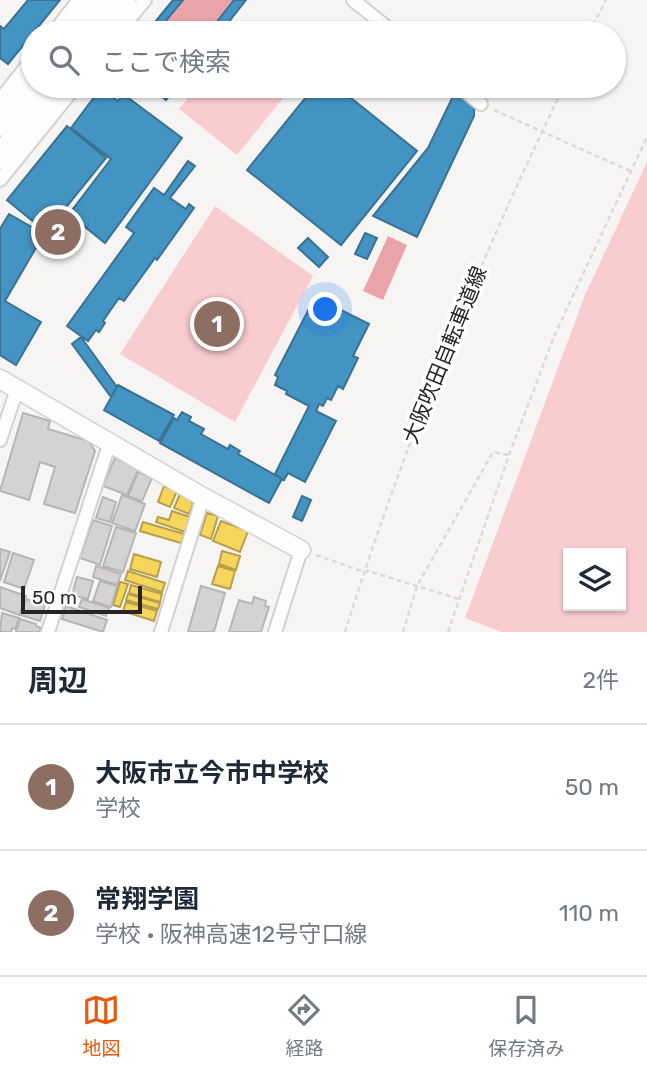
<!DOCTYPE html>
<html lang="ja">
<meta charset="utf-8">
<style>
:root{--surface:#fff;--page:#f2f2f3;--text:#1f2937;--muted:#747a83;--line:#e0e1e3;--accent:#ea580c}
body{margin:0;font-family:Rubik,"Noto Sans JP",sans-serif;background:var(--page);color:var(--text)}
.controls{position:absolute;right:21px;bottom:21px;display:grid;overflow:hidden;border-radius:0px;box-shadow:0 2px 5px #0004}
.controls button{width:63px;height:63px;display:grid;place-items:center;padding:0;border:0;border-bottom:2px solid var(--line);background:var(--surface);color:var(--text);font:35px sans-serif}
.scale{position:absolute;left:21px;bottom:18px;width:121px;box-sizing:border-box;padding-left:7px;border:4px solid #262424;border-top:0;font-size:19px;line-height:24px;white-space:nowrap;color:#262424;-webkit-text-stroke:5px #fff;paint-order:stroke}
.you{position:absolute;left:326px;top:310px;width:24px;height:24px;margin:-18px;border:5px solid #fff;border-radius:50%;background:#1a73e8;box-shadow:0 0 0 10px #1a73e833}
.badge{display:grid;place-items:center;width:46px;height:46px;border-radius:50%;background:var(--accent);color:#fff;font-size:23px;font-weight:700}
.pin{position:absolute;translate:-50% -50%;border:4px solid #fff;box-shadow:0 2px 7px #0006}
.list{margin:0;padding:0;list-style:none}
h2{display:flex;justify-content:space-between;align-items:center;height:91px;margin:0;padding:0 28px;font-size:30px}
h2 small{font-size:23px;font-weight:400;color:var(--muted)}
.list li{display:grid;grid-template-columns:46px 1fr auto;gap:21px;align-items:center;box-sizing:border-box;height:126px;padding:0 28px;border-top:2px solid var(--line)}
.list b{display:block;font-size:26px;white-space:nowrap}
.list p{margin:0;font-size:23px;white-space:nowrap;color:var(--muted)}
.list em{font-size:23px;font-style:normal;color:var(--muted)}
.icon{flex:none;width:38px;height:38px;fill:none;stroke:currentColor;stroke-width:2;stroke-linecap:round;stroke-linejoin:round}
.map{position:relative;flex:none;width:647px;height:632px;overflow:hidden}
.search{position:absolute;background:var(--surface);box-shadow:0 2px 5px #0004;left:21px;right:21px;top:21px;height:77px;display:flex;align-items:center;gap:18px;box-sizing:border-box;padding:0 24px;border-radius:38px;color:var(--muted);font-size:26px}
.sheet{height:343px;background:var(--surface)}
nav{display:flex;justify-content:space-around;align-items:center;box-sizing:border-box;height:98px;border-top:2px solid var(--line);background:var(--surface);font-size:19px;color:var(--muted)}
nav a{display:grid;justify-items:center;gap:4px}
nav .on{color:var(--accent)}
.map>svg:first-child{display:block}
</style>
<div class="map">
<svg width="647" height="632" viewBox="0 0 647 632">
<rect width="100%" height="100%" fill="#f7f4f4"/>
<!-- green -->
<path fill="#f9cdcf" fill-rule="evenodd" d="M198 86H293L237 155 179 109Z
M647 162V632H501L465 618 585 295ZM568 553H621V606H568Z
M215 206 313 276 235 422 120 354Z"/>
<!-- water -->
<path fill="#e8a4a8" d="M183 0H234L208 33H156Z
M388 236 407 245 383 300 363 291Z"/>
<!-- homes -->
<path fill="#f6d55c" stroke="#b8a04b" stroke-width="2" d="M164 486 177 491 170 507 158 502Z
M180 494 189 497 193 504 189 514 174 508Z
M172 511 190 517 185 532 156 522 158 517 169 520Z
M207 513 218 516 211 539 200 535Z
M221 521 248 531 240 552 213 541Z
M143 522 184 534 181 543 140 531Z
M222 551 240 556 236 570 219 564Z
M134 554 161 562 157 577 130 569Z
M218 566 235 571 230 589 212 584Z
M128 571 165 583 162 592 125 580Z
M120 582 128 584 120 607 113 605Z
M131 585 162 594 160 602 129 593Z
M128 594 160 603 158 609 126 600Z
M126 602 157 611 154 621 123 611Z"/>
<!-- schools -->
<path fill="#4393c3" stroke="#3a7293" stroke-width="2" d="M28 0H60L8 64 0 58V26L4 29Z
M173 0H183L156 33H146Z
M234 0H246L220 33H208Z
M149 86H177L166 100Z
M315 86H336L417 151 341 245 247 170Z
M101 88 118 101 123 94 182 138 105 243 69 214 111 159 71 128Z
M455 92 474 107V116L417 237 373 216 428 148Z
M67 126 106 158 46 232 7 200Z
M188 161 195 166 170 198 186 209 189 204 194 208 157 260 155 258 124 301 119 298 103 321 105 323 99 332 96 330 88 341 67 326 134 233 126 227 154 188 164 195Z
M9 214 44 234 5 301 41 322 16 365 0 355V229Z
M365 233 377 238 367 259 355 254Z
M308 238 328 257 319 267 298 248Z
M315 297 369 324 353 356 358 358 343 389 338 386 331 400 327 398 323 406 319 404 316 411 336 421 305 482 288 473 284 480 275 474 309 406 286 394 287 391 275 385 278 377 275 375Z
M81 337 117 387 111 397 72 344Z
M118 385 174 415 159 441 104 410Z
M182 412 191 417 189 421 204 429 201 434 228 449 230 445 240 451 238 454 282 479 269 503 160 443 174 418 177 420Z
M302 496 311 500 302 521 293 517Z"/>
<!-- building -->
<path fill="#d4d2d2" stroke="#b7b5b5" stroke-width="2" d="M23 413 50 421 48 429 89 441 95 451 75 513 44 504 55 467 40 462 29 500 0 491Z
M115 458 139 468 127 495 103 486Z
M138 472 152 478 142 501 128 496Z
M122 495 145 504 135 531 112 523Z
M103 497 116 502 110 522 96 518Z
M93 520 112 526 100 565 80 558Z
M116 527 136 533 123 572 103 566Z
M0 549 10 552 0 581Z
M13 553 34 560 24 589 4 582Z
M96 566 121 574 117 585 93 577Z
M77 577 93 581 88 599 72 595Z
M100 581 117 586 111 607 93 601Z
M201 586 225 593 214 632H188Z
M0 587 26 596 19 615 0 608Z
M254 597 266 601 265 606 269 607 261 632H229L239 600 252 604Z
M26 599 45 605 40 621 21 615Z
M82 599 109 608 106 616 79 607Z
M66 606 107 620 103 632 62 619Z
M2 613 19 618 15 629 12 628 11 632H0Z
M20 619 36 624V626L41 628 39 632H16Z"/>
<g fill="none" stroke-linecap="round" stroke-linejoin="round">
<defs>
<path id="street" d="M353 0 394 33
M53 33 79 0
M118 33 145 0
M459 86 481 104
M0 100 33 58
M0 180 76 86
M0 440 17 389
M48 632 110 442
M161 632 203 497
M275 632 301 550"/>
<path id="secondary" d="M0 379 203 497 301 550"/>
<path id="highway" d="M72 33 99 0
M98 33 124 0
M0 124 33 82
M0 157 55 86"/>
</defs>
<!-- street casing -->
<use href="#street" stroke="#d3d1d1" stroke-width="16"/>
<!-- secondary casing -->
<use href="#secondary" stroke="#d3d1d1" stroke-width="21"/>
<!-- highway casing -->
<use href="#highway" stroke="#d3d1d1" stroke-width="26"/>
<!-- path -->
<path stroke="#dbdada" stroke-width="2.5" stroke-dasharray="5 3.5" stroke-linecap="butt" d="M589 33 606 0
M494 110 630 171
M316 555 364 572 368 571 459 599
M345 632C404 445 478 263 564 86
M403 632 417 586 493 452 509 455
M448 632 509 455 555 334 647 137"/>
<!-- street -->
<use href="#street" stroke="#fefdfd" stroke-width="12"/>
<!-- secondary -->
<use href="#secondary" stroke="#fefdfd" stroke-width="18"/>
<!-- highway -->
<use href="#highway" stroke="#fefdfd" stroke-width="23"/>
</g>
<g text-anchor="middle" stroke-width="7" stroke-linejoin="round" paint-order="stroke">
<!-- street labels -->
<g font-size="21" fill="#262424" stroke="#fff">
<text transform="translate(445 355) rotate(-68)" y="7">大阪吹田自転車道線</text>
</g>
</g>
</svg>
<div class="controls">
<button><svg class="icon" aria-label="layers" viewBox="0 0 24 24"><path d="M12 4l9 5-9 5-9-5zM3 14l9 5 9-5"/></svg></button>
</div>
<div class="scale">50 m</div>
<div class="you"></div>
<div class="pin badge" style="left:217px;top:324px;background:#8d6e63">1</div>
<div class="pin badge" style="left:58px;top:232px;background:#8d6e63">2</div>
<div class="search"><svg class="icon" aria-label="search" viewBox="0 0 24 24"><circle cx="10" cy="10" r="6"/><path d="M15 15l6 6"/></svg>ここで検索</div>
</div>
<section class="sheet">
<h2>周辺<small>2件</small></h2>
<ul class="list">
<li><span class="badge" style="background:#8d6e63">1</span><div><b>大阪市立今市中学校</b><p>学校</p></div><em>50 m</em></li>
<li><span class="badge" style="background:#8d6e63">2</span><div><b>常翔学園</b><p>学校 · 阪神高速12号守口線</p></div><em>110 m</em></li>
</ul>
</section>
<nav>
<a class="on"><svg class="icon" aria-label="map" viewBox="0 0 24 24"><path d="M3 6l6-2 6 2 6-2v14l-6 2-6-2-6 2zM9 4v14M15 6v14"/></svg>地図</a>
<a><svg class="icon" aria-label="directions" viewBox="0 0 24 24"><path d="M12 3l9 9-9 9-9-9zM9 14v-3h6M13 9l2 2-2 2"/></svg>経路</a>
<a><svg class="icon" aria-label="saved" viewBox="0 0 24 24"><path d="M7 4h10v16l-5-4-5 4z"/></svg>保存済み</a>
</nav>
